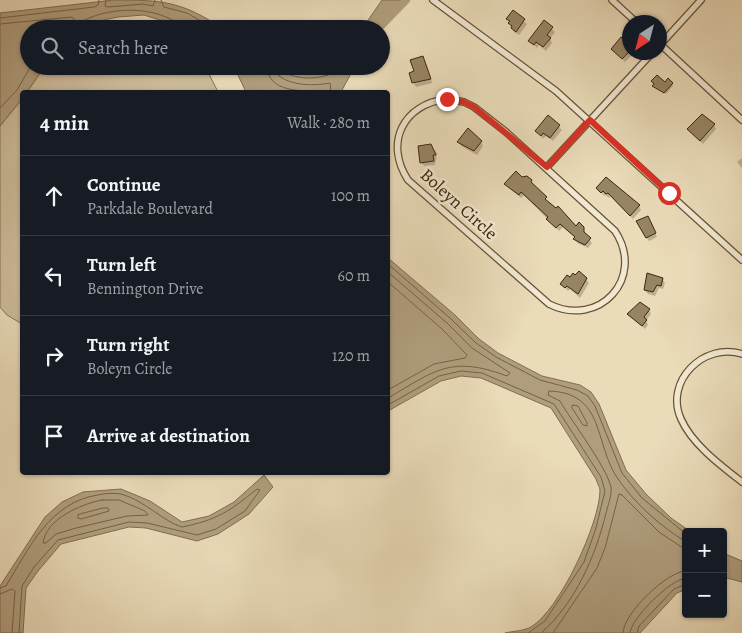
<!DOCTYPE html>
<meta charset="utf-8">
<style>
:root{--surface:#171b24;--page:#20242c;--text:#f1f3f6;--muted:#9ea1a6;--line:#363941}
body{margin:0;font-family:Alegreya,serif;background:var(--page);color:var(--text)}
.controls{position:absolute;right:15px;bottom:15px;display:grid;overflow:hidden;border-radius:5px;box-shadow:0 1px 4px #0004}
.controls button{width:45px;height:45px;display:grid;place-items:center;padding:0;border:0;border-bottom:1px solid var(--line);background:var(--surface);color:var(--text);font:25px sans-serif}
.compass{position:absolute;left:622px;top:15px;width:45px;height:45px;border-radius:50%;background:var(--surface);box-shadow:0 1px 4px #0004;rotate:216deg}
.stop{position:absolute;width:15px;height:15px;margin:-11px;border:4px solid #d93025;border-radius:50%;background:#fff}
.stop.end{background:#d93025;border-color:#fff;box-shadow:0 1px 5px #0008}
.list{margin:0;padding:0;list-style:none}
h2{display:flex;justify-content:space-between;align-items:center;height:65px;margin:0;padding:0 20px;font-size:21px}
h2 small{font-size:16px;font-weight:400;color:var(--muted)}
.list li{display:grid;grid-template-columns:32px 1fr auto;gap:15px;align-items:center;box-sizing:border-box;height:80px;padding:0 20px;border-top:1px solid var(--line)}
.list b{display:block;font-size:19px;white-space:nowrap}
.list p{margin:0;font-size:16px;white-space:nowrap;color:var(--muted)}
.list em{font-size:16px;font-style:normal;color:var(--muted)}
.icon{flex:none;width:28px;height:28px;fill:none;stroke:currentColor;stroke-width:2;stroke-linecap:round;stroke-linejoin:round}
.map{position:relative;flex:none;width:742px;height:633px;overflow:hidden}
.search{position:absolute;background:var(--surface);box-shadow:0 1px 4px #0004;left:20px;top:20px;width:370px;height:55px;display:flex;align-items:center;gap:12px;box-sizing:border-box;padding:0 18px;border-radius:28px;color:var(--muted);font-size:19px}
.panel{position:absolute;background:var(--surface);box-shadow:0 1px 4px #0004;left:20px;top:90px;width:370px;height:385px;border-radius:5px}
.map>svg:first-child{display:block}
</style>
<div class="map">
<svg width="742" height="633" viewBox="0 0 742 633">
<rect width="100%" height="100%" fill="#eadbb9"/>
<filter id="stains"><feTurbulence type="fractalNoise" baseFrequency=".004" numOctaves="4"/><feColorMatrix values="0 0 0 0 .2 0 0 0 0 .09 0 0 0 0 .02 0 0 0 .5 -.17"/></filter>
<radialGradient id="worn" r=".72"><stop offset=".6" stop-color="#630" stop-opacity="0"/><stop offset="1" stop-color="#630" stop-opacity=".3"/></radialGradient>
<!-- green -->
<path fill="#cdbc9b" stroke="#857152" d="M45 66H198L209 74 218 92H27Z
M22 99V324L7 315 0 307V126Z"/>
<!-- water -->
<path fill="#af9d7d" stroke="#816d4f" d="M114 0C162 0 182 1 223 29H176L166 22 144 15 118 17 90 23 78 29H29V66H45L27 92H22V99L0 126V13Z
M382 0H405L398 6 381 31V29H362Z
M230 66H280L293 71 322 73 334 66H355L341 92H246L237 73Z
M388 258 455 315 479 339 498 353 542 376 580 385 591 392 599 404 626 470 646 494 671 518 691 532H686V589L677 593 640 633H505C513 631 524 631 531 627 559 611 600 523 600 490 600 487 597 483 596 479L551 408 481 378 461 376 441 381 388 411Z
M264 475 273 487 249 514 218 534 197 541 146 528 129 527 61 544 38 571 26 588 23 633H0V586L45 517 62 502 83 492 121 489 150 501 182 522 209 516 234 502Z
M723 553 742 561V582L723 577Z"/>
<!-- shadow -->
<path fill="#0003" d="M513 12 527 24 519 35 514 32 508 19Z
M545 22 555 32 550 39 552 43 546 51 539 45 537 48 530 41Z
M627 47 631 56 625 62 612 49Z
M425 61 432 83 416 87 413 82 415 72Z
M665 83H672L673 86 666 94 654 86Z
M549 117 562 130 553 141 546 136 543 139 537 131Z
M714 125 716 129 703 144 689 130Z
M459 142H481L483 146 477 155 461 146Z
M435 150 437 154 435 165 424 166 421 162Z
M742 158V168L737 162Z
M522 178 531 181 548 202 576 228 583 227 585 235 592 243 588 248 577 243 576 238 563 227 559 231 524 195 521 198 505 184Z
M598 188 639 206 641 210 633 219 610 196 609 198 605 195 604 196Z
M650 221 657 237 649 241 637 222Z
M570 279H586L589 283 580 298 570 289 568 291 562 284Z
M662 279 665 283 663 289 659 288 655 296 648 294 645 290Z
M649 310 651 314 646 321 648 325 645 329 628 314Z"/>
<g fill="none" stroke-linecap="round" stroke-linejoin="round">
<!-- shore -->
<path stroke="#766243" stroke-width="1" d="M106 0 105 6 108 7 143 4 153 6 155 0
M161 0 164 7 187 13 214 29
M0 18 94 7 98 5 99 0
M0 24 72 17 74 19 71 29
M78 29 79 23C106 7 151 5 177 23L178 29
M267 66C268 94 303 90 322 92
M275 66 279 76C292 86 315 86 330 83L331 92
M281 66 283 72C299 80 320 80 335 72L338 66
M0 108 17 90 31 66
M388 264 451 319 476 343 496 357 540 380 577 390 588 396 595 406 622 473 642 498 686 534
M388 272 447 323 472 348 510 373 507 376C451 355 436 370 388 398
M388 282 442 329 467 355 465 358 434 364 388 390
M388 405 439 376 461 371 482 373 554 404 601 477 605 491 596 528 584 562 545 621 528 633
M573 405 578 406 587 423V426L583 425 572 408Z
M102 500H119L145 511 148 515 127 516 76 528 56 534 46 543H43C46 519 81 504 102 500Z
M103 508H108L109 511 81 519 78 518V515Z
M0 588 6 586C29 548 50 502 98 495 105 493 115 493 121 494 144 500 164 522 182 527 217 520 230 511 257 489L260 490 245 511 216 529 197 535 147 523 129 522 58 540 34 567 22 586 19 633
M0 594 12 589 15 591 12 633
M541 633C575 604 596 555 606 513 608 505 612 495 611 487 606 466 572 422 560 401L548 395 549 391C604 393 594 440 616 476 633 502 660 526 686 542
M553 633 597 568 605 548 619 494 622 495 659 532 686 550
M623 633C623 614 667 571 686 571
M630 633C631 618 671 579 686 578
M637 633 639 626 674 589 686 584"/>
<!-- canal -->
<path stroke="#af9d7d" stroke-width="8" d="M378 29 406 0"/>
</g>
<!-- building -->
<path fill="#978465" stroke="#3d2609" d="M513 10 525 19 516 32 511 28 512 26 508 23 510 21 506 19Z
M544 20 553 27 547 35 551 38 543 47 536 42 534 45 528 41Z
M621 37 626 42 625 43 628 47 627 48 630 51 622 59 611 49Z
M423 56 431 79 412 83 409 73 414 71 410 60Z
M657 75 665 82 668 78 673 83 664 93 652 86 654 84 651 81Z
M702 114 715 124 700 141 687 129Z
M548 115 560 125 550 138 543 133 541 136 535 131Z
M468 128 482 141 474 151 457 142Z
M431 144 436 155H433L434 161 420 163 418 146Z
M516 171 522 177 527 176 532 180 531 182 547 197 545 199 556 208 558 206 576 226 579 222 584 227V232L591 238 585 245 573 239 575 237 560 224 556 228 546 219 548 217 521 192 519 195 504 184Z
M606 177 640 205 630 216 608 193 606 194 603 191 601 193 596 188Z
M648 216 656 233 646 238 636 221Z
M579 271 587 278 578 294 567 286 565 288 560 284 567 275 570 277 573 273 575 275Z
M647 273 663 278 661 286 657 285 653 292 644 290Z
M640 302 650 309 644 317 647 320 642 326 627 314Z"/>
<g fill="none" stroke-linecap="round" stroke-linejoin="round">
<defs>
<path id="street" d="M433 0 556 91 742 260
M612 0 636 22
M660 44 742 120
M660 45 701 0
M447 99 464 102 474 107 506 132 615 231C646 278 599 329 549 304L408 180C384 143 403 104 447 99Z
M547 167 653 52
M742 354C704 342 664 381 681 419 692 444 720 465 742 482"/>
</defs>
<!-- street casing -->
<use href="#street" stroke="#685335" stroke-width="8"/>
<!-- street -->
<use href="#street" stroke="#f1e8d2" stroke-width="5.5"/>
</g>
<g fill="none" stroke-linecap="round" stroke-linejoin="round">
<!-- route -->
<path stroke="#d93025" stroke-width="6" d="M447 99 464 102 474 107 547 167 590 120 669 193"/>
</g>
<g text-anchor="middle" stroke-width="5" stroke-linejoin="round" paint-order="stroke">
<!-- street labels -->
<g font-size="18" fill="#3d2609" stroke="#f1e8d2">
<text transform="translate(459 204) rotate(42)" y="6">Boleyn Circle</text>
</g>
</g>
<rect width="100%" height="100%" filter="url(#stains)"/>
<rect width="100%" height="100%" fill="url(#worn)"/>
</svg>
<div class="controls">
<button>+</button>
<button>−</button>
</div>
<svg class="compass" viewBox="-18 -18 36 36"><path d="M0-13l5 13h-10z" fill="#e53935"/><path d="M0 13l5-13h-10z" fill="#9ea1a6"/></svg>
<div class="stop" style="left:669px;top:193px"></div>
<div class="stop end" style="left:447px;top:99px"></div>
<div class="search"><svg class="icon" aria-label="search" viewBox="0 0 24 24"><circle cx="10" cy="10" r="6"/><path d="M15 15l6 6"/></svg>Search here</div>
<section class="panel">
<h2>4 min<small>Walk · 280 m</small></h2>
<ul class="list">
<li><svg class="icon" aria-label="ahead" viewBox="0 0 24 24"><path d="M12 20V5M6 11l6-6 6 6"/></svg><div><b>Continue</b><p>Parkdale Boulevard</p></div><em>100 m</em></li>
<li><svg class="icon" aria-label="left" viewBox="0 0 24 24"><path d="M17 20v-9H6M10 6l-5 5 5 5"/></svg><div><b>Turn left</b><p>Bennington Drive</p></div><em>60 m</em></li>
<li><svg class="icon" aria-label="right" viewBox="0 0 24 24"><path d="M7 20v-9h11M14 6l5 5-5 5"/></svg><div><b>Turn right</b><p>Boleyn Circle</p></div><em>120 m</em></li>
<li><svg class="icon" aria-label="arrive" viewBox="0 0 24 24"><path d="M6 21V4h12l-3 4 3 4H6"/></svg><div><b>Arrive at destination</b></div></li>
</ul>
</section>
</div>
